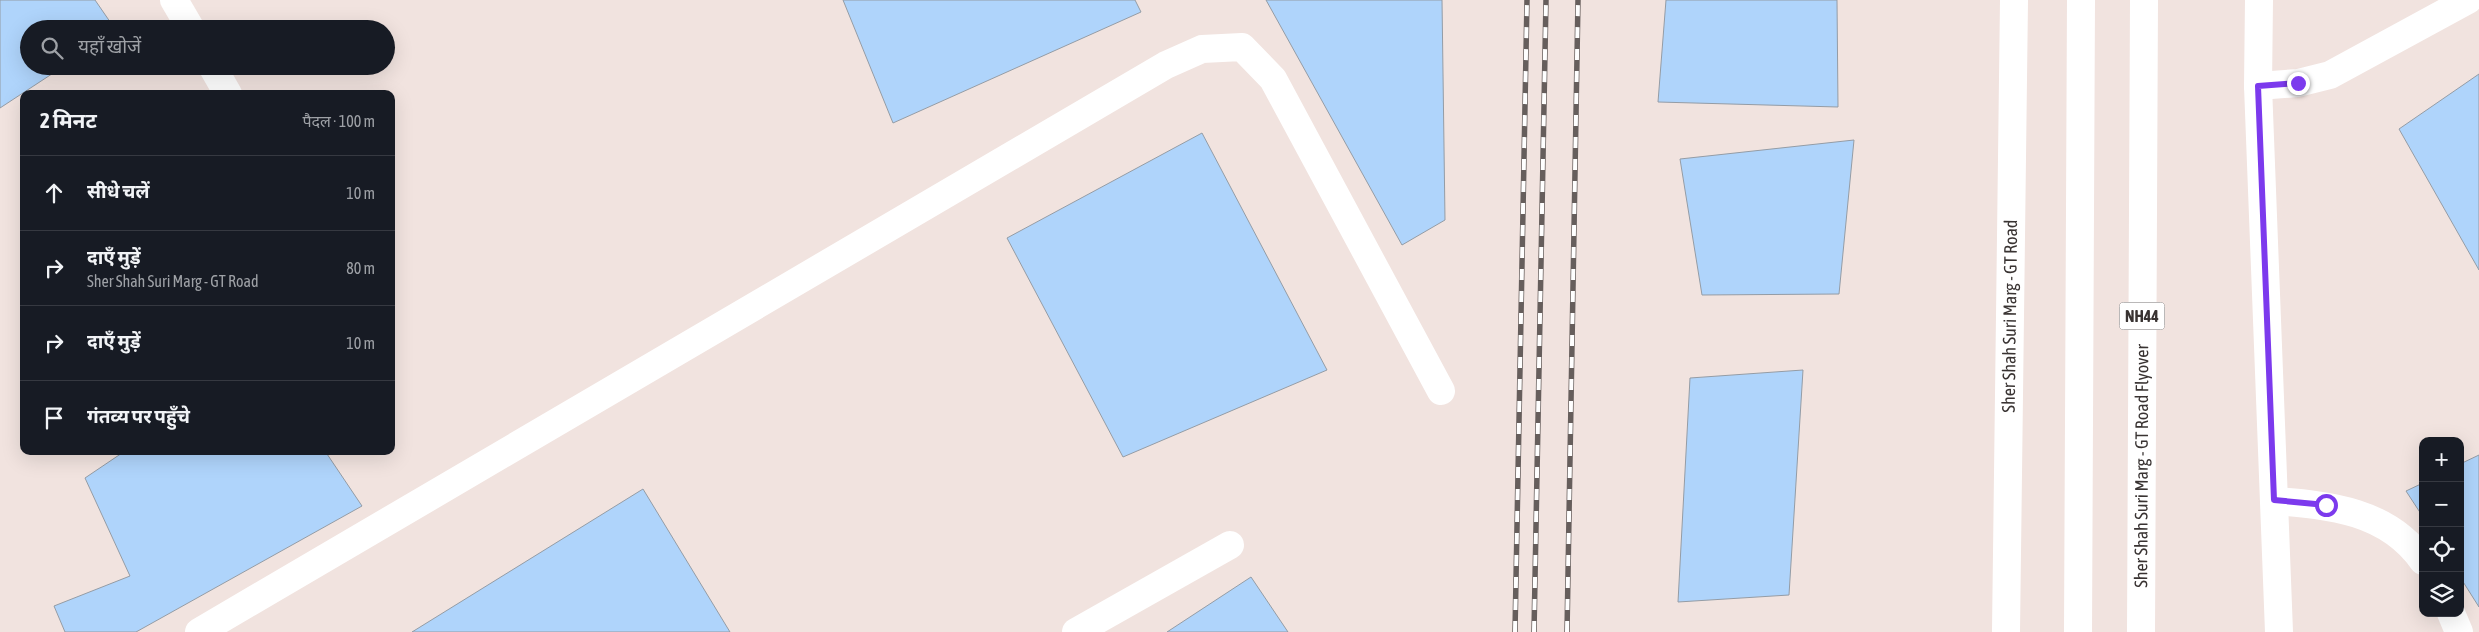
<!DOCTYPE html>
<html lang="hi">
<meta charset="utf-8">
<style>
:root{--surface:#171b24;--page:#20242c;--text:#f1f3f6;--muted:#9ea1a6;--line:#363941}
body{margin:0;font-family:"Asap Condensed","Noto Sans Devanagari",sans-serif;background:var(--page);color:var(--text)}
.controls{position:absolute;right:15px;bottom:15px;display:grid;overflow:hidden;border-radius:10px;box-shadow:0 5px 20px #0002}
.controls button{width:45px;height:45px;display:grid;place-items:center;padding:0;border:0;border-bottom:1px solid var(--line);background:var(--surface);color:var(--text);font:25px sans-serif}
.stop{position:absolute;width:15px;height:15px;margin:-11px;border:4px solid #7c3aed;border-radius:50%;background:#fff}
.stop.end{background:#7c3aed;border-color:#fff;box-shadow:0 1px 5px #0008}
.list{margin:0;padding:0;list-style:none}
h2{display:flex;justify-content:space-between;align-items:center;height:65px;margin:0;padding:0 20px;font-size:21px}
h2 small{font-size:16px;font-weight:400;color:var(--muted)}
.list li{display:grid;grid-template-columns:32px 1fr auto;gap:15px;align-items:center;box-sizing:border-box;height:75px;padding:0 20px;border-top:1px solid var(--line)}
.list b{display:block;font-size:19px;white-space:nowrap}
.list p{margin:0;font-size:16px;white-space:nowrap;color:var(--muted)}
.list em{font-size:16px;font-style:normal;color:var(--muted)}
.icon{flex:none;width:28px;height:28px;fill:none;stroke:currentColor;stroke-width:2;stroke-linecap:round;stroke-linejoin:round}
.map{position:relative;flex:none;width:2479px;height:632px;overflow:hidden}
.search{position:absolute;background:var(--surface);box-shadow:0 5px 20px #0002;left:20px;top:20px;width:375px;height:55px;display:flex;align-items:center;gap:12px;box-sizing:border-box;padding:0 18px;border-radius:28px;color:var(--muted);font-size:19px}
.panel{position:absolute;background:var(--surface);box-shadow:0 5px 20px #0002;left:20px;top:90px;width:375px;height:365px;border-radius:10px}
.map>svg:first-child{display:block}
</style>
<div class="map">
<svg width="2479" height="632" viewBox="0 0 2479 632">
<rect width="100%" height="100%" fill="#f1e3df"/>
<!-- building -->
<path fill="#afd4fb" stroke="#949ca5" d="M0 0H95L115 29H29V66H64L0 108Z
M843 0H1135L1141 12 893 123Z
M1266 0H1442L1445 220 1402 245Z
M1666 0H1837L1838 107 1658 102Z
M2479 74V270L2399 129Z
M1202 133 1327 370 1123 457 1007 238Z
M1854 140 1839 294 1702 295 1680 159Z
M1803 370 1789 595 1678 602 1690 378Z
M125 451H325L362 506 136 632H65L54 606 130 576 85 478Z
M2479 455V607L2460 577V464Z
M2423 483V517L2406 491Z
M643 489 730 632H412Z
M1251 577 1288 632H1167Z"/>
<g fill="none" stroke-linecap="round" stroke-linejoin="round">
<!-- minor -->
<g stroke="#fff" stroke-width="28">
<path d="M174 0 191 29"/>
<path d="M2259 0 2258 86 2279 632"/>
<path d="M212 66 228 94"/>
<path d="M2258 86 2298 83 2330 75 2468 0"/>
<path d="M2274 501C2330 505 2388 511 2423 561"/>
<path d="M2451 613 2459 632"/>
<path d="M199 632 1166 65 1202 49 1242 47 1273 79 1441 391"/>
<path d="M1076 632 1230 545"/>
<path id="s1" d="M2006 632 2014 0"/>
</g>
<!-- highway -->
<g stroke="#fff" stroke-width="28">
<path d="M2078 632 2081 0"/>
<path id="s2" d="M2141 632 2144 0"/>
</g>
<defs>
<path id="rail" d="M1515 632 1527 0
M1534 632 1546 0
M1567 632 1578 0"/>
</defs>
<!-- rail casing -->
<use href="#rail" stroke="#665e5c" stroke-width="5.5"/>
<!-- rail -->
<use href="#rail" stroke="#fff" stroke-width="4" stroke-dasharray="11" stroke-linecap="butt"/>
</g>
<g fill="none" stroke-linecap="round" stroke-linejoin="round">
<!-- route -->
<path stroke="#7c3aed" stroke-width="6" d="M2298 83 2258 86 2274 500 2326 505"/>
</g>
<g text-anchor="middle" stroke-width="4" stroke-linejoin="round" paint-order="stroke">
<!-- shield labels -->
<rect fill="#fff" stroke="#747070" stroke-width="1" x="2119.5" y="302.5" width="45" height="27" rx="4"/>
<g font-size="16" font-weight="bold" fill="#393332">
<text x="2142" y="322">NH44</text>
</g>
<!-- street labels -->
<g font-size="18" fill="#393332" stroke="#fff">
<text dy="6" stroke="none"><textPath href="#s1" startOffset="316">Sher Shah Suri Marg - GT Road</textPath></text>
<text dy="6" stroke="none"><textPath href="#s2" startOffset="166">Sher Shah Suri Marg - GT Road Flyover</textPath></text>
</g>
</g>
</svg>
<div class="controls">
<button>+</button>
<button>−</button>
<button><svg class="icon" aria-label="locate" viewBox="0 0 24 24"><circle cx="12" cy="12" r="6"/><path d="M12 2v4M12 18v4M2 12h4M18 12h4"/></svg></button>
<button><svg class="icon" aria-label="layers" viewBox="0 0 24 24"><path d="M12 4l9 5-9 5-9-5zM3 14l9 5 9-5"/></svg></button>
</div>
<div class="stop" style="left:2326px;top:505px"></div>
<div class="stop end" style="left:2298px;top:83px"></div>
<div class="search"><svg class="icon" aria-label="search" viewBox="0 0 24 24"><circle cx="10" cy="10" r="6"/><path d="M15 15l6 6"/></svg>यहाँ खोजें</div>
<section class="panel">
<h2>2 मिनट<small>पैदल · 100 m</small></h2>
<ul class="list">
<li><svg class="icon" aria-label="ahead" viewBox="0 0 24 24"><path d="M12 20V5M6 11l6-6 6 6"/></svg><div><b>सीधे चलें</b></div><em>10 m</em></li>
<li><svg class="icon" aria-label="right" viewBox="0 0 24 24"><path d="M7 20v-9h11M14 6l5 5-5 5"/></svg><div><b>दाएँ मुड़ें</b><p>Sher Shah Suri Marg - GT Road</p></div><em>80 m</em></li>
<li><svg class="icon" aria-label="right" viewBox="0 0 24 24"><path d="M7 20v-9h11M14 6l5 5-5 5"/></svg><div><b>दाएँ मुड़ें</b></div><em>10 m</em></li>
<li><svg class="icon" aria-label="arrive" viewBox="0 0 24 24"><path d="M6 21V4h12l-3 4 3 4H6"/></svg><div><b>गंतव्य पर पहुँचे</b></div></li>
</ul>
</section>
</div>
